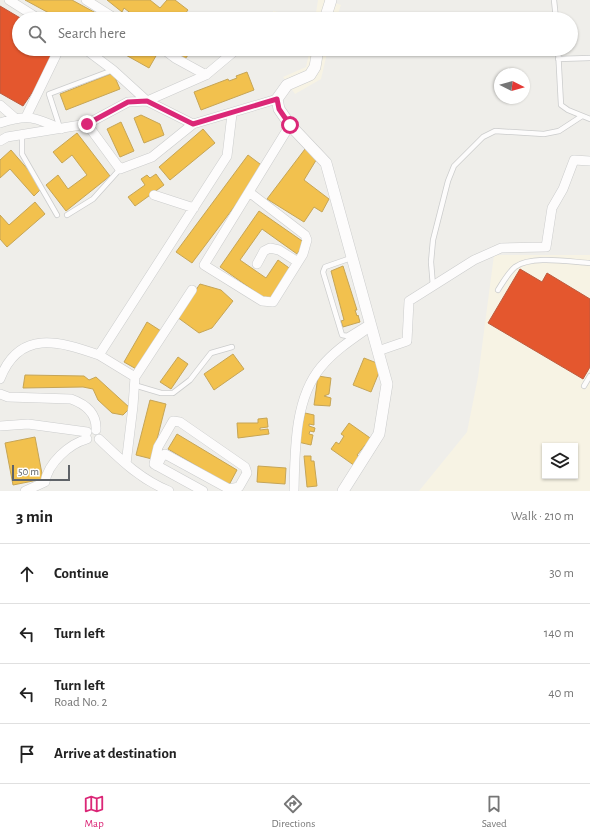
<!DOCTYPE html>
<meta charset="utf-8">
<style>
:root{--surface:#fff;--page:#f6f6f6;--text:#222;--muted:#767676;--line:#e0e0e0;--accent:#db2777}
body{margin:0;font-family:"Alegreya Sans",sans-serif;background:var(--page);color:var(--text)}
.controls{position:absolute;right:12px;bottom:12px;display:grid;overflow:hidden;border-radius:0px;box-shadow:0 1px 3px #0004}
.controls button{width:36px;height:36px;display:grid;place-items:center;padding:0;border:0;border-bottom:1px solid var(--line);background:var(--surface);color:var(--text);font:20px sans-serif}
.compass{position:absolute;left:494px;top:68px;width:36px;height:36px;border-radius:50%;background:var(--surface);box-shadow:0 1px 3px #0004;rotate:96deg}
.scale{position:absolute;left:12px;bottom:10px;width:58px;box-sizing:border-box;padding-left:4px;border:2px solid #5f6368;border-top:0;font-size:11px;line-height:14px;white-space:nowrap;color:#5f6368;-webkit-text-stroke:3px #fff;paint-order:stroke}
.stop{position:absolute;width:12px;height:12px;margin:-9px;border:3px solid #db2777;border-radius:50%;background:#fff}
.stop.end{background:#db2777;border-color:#fff;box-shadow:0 1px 4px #0008}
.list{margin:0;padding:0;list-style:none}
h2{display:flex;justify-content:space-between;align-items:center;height:52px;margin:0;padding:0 16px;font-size:17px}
h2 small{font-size:13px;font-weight:400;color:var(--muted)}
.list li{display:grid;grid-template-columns:26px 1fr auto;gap:12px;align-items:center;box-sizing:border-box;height:60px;padding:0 16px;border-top:1px solid var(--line)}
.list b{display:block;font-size:15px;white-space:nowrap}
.list p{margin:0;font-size:13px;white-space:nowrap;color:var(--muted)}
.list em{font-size:13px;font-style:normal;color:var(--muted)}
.icon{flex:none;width:22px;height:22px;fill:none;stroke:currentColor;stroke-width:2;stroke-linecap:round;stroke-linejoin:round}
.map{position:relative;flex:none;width:590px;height:491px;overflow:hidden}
.search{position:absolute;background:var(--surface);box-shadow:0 1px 3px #0004;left:12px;right:12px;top:12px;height:44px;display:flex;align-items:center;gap:10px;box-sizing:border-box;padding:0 14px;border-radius:22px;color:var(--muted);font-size:15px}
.sheet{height:292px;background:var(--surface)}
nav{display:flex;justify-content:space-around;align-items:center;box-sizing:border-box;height:56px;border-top:1px solid var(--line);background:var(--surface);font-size:11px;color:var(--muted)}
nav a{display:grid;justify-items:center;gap:2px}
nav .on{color:var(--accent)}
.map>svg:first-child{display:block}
</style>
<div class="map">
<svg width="590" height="491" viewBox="0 0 590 491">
<rect width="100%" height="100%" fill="#efeeea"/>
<!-- commercial -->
<path fill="#f7f3e4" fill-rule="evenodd" d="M318 0H326L341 5 336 19H273V11L315 19Z
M310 49H328L321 79 295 94 283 77 306 67Z
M494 255H590V491H419L467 432 478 377ZM545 446H575V476H545Z"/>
<!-- homes -->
<path fill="#f2c14e" stroke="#c6a556" d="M25 0H72L107 19H60Z
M107 0H150L160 8 167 0H175L188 10 181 19H138L124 8 122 12Z
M115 49H160L149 68Z
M172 49H193L185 59Z
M206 49H217L213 54Z
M247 72 254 90 201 110 194 92 228 79 229 81 237 78 236 76Z
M113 73 120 89 66 110 60 94Z
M141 115 160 124 164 135 144 143 134 118Z
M121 122 134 151 120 157 107 129Z
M203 129 215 143 170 180 159 167Z
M77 133 110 176 66 211 46 185 58 175 68 189 87 175 72 155 62 163 53 152Z
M305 149 318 157 304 180 329 199 322 212 314 207 304 222 267 199Z
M11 150 43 187 34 196 10 169 0 178V160Z
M248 155 264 167 192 263 176 252Z
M156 174 164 185 135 206 128 197 145 185 141 179 147 175 150 178Z
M35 202 45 214 7 247 0 239V215L9 225Z
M259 211 305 243 297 254 262 229 240 260 266 278 278 260 292 270 270 302 220 267Z
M343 266 357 310H355L357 316 358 315 360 322 343 327 341 321 344 320 331 271Z
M200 284 221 290 233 301 212 328 199 333 177 317Z
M147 322 161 331 138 370 124 362Z
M233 354 244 369 214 390 204 374Z
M178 357 188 364 171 389 160 382Z
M364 358 382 365 371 392 353 385Z
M25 375 84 376 89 380 96 377 130 408 123 415 112 413 98 400 93 389 83 387 23 388Z
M318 376 331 378 329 394 324 396 331 398 330 406 314 405Z
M150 400 166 404 152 459 136 455Z
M305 413 314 415V425L309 424V426L315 428 314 432 310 431 309 434 313 435 311 445 298 442Z
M267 418 268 427 260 428V430L268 429 269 434 238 438 237 423H258V419Z
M349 423 373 440 368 447 365 445 357 455 360 457 355 466 331 449 336 442 339 444 344 436 341 434Z
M177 434 237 470 229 485 168 449Z
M35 437 43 479 13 485 5 443Z
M304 456H311V461H314L317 486 307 487Z
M258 466 286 468 285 484 257 482Z"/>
<!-- shops -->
<path fill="#e4572e" stroke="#bc5b3f" d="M0 6 22 19H19V49H62L23 106 0 93Z
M520 269 542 282 547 273 590 299V367L583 379 488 323Z"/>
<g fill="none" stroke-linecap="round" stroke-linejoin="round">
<defs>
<path id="service" d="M554 0 556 19
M558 49 561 105 568 110 590 119
M558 59 590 58
M60 128 49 94 113 70
M22 135V154L57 215
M67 215 93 199 120 169
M351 258 325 267 323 272 342 335 347 336 368 323
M433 286 431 262 433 240 448 181 454 166 483 137 495 131 544 134 559 131 582 116
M498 290C503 282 508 273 515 267 532 255 570 262 590 263
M134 385 161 393H173L190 380 211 353 232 347
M584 386 590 376"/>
<path id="minor" d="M9 0 39 19
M86 0 116 19
M85 49 113 70 147 101 193 124 277 99
M163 49 175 58 206 75
M0 105 15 118
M26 117 59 49
M0 123C28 114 35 117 61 129
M87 124 120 169 152 157 193 124
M0 141 7 137 87 124 128 102 147 101 206 75 237 49
M249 192 305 235 307 240 303 254 273 302 262 301 204 265 290 125
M154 195 194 208
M257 264 264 251 270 248 279 250 298 262
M192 290 135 377 99 355 227 156 232 114
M378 351 407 341 409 301 474 260 501 248 546 247 552 208 563 189 574 160 590 161
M0 379C19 329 59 341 99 355
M0 394 8 397 71 399C85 404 97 413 96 430
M0 426 28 424 87 432
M99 439C121 460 140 479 169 491
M126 464 133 406 135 377
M157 466 162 456 165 454 229 489 239 487 247 473 245 467 180 422 173 421 158 447 154 464 203 491
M25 491 45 482C48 463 69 444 87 439
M294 491C295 452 294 399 321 367 335 350 354 338 371 326"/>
<path id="tertiary" d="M325 19 331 0
M318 49 315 67 310 75 287 85 277 99 279 109 290 125 326 163 387 384 379 434 343 491"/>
</defs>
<!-- service casing -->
<use href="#service" stroke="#cbcccc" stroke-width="6"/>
<!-- minor casing -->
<use href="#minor" stroke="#cbcccc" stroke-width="10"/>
<!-- tertiary casing -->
<use href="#tertiary" stroke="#cbcccc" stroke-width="12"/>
<!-- service -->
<use href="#service" stroke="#fdfcfc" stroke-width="4.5"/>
<!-- minor -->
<use href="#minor" stroke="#fdfcfc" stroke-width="9"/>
<!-- tertiary -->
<use href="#tertiary" stroke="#fdfcfc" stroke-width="11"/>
</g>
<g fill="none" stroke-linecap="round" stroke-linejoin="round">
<!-- route -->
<path stroke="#db2777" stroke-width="5" d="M87 124 128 102 147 101 193 124 277 99 279 109 290 125"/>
</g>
</svg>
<div class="controls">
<button><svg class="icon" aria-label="layers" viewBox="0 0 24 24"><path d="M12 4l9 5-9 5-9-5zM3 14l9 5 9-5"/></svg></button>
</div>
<svg class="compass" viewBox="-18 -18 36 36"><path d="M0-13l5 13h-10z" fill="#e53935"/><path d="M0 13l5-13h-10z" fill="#767676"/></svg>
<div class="scale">50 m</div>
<div class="stop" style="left:290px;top:125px"></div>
<div class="stop end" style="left:87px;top:124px"></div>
<div class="search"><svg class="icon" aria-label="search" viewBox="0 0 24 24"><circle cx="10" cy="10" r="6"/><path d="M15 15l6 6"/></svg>Search here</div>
</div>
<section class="sheet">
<h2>3 min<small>Walk · 210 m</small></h2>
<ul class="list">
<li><svg class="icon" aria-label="ahead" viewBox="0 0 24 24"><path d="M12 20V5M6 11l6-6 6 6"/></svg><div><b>Continue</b></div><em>30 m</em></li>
<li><svg class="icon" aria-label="left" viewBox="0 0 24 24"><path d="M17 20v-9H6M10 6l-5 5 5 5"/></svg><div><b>Turn left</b></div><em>140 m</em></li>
<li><svg class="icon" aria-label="left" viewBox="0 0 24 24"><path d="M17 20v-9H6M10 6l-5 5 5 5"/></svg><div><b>Turn left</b><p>Road No. 2</p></div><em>40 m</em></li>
<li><svg class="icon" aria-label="arrive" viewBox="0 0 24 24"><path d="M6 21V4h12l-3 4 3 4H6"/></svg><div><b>Arrive at destination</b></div></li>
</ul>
</section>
<nav>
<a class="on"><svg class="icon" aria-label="map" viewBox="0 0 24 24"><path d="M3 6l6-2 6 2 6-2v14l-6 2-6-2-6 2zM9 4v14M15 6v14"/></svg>Map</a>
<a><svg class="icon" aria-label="directions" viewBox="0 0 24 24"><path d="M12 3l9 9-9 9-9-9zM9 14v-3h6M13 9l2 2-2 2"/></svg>Directions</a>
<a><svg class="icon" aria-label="saved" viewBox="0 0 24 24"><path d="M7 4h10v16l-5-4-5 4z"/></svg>Saved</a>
</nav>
